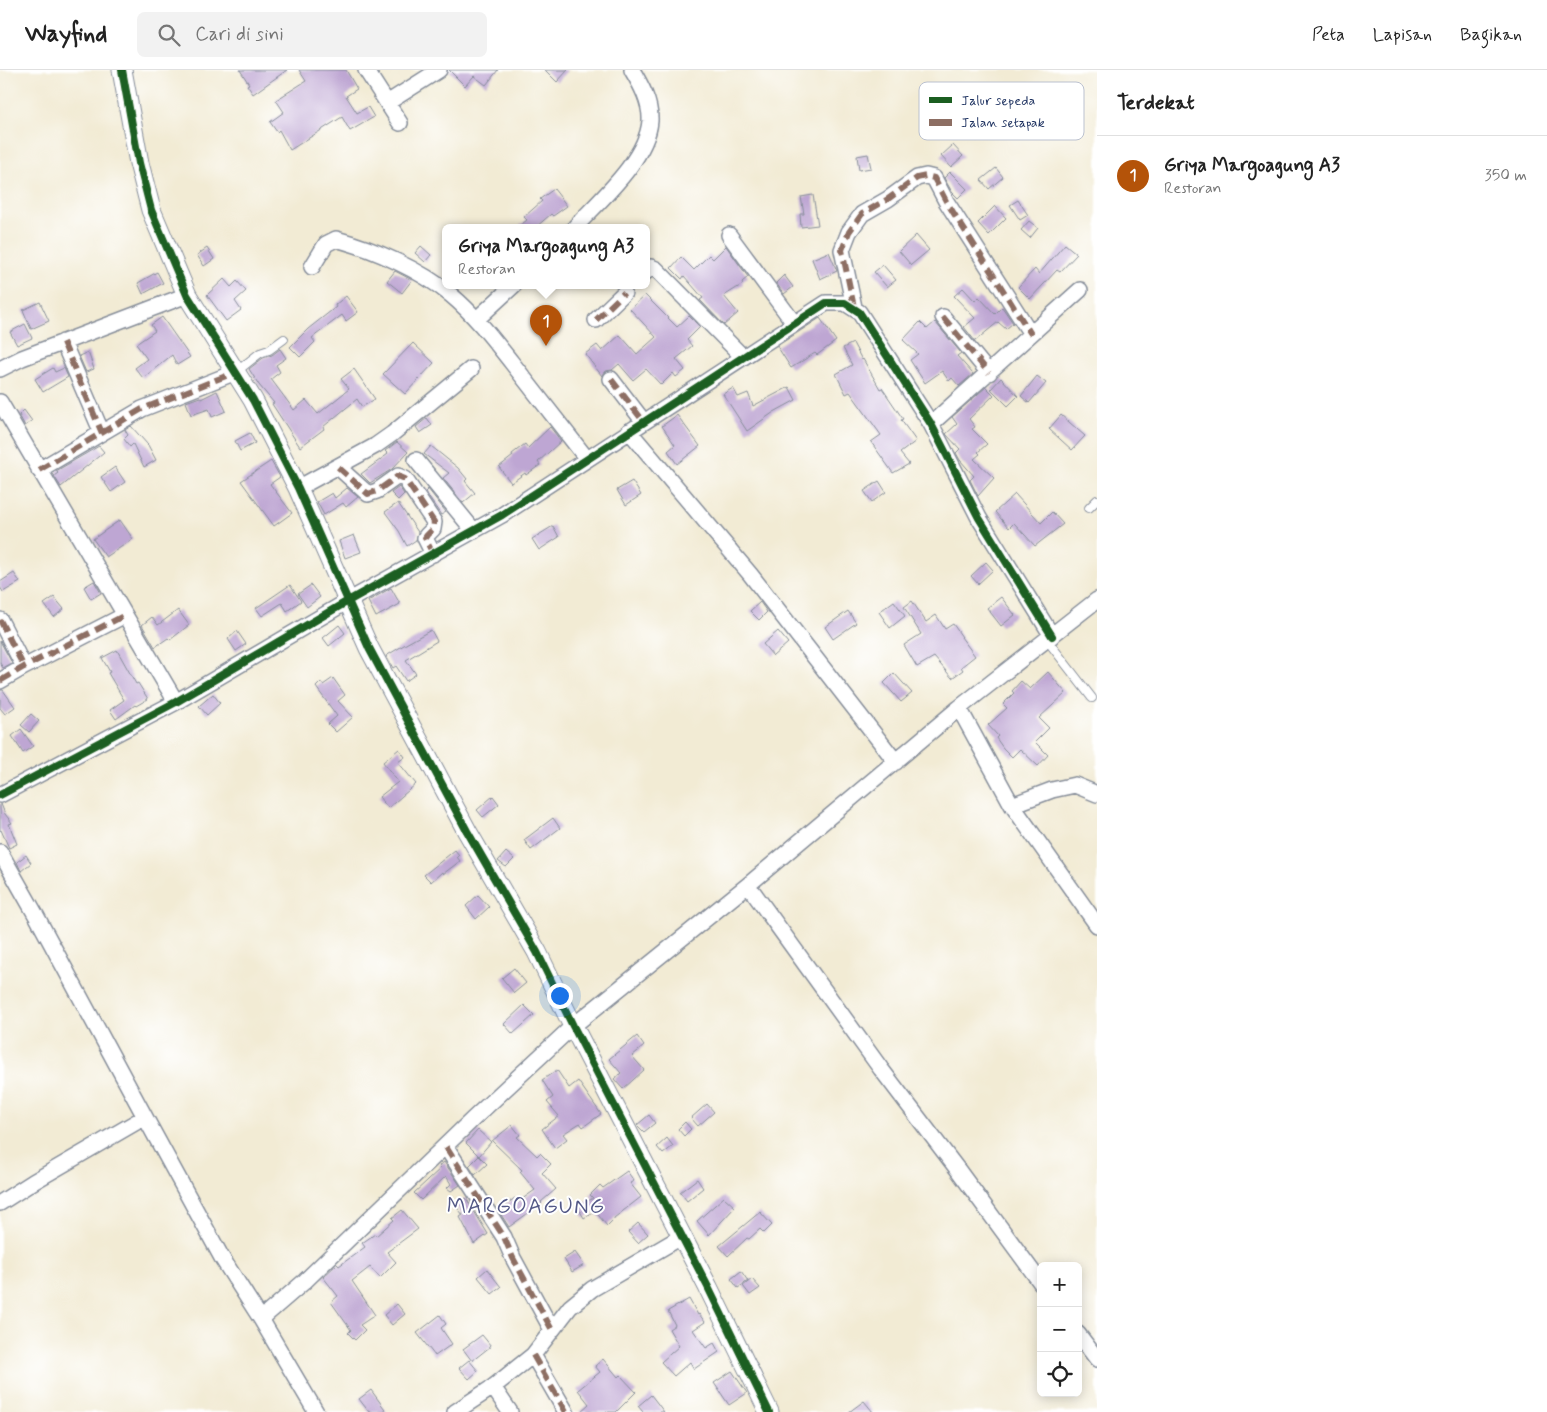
<!DOCTYPE html>
<html lang="id">
<meta charset="utf-8">
<style>
:root{--surface:#fff;--page:#f2f2f2;--text:#222;--muted:#767676;--line:#e0e0e0;--accent:#b45309}
body{margin:0;font-family:Mynerve,sans-serif;background:var(--page);color:var(--text)}
.controls{position:absolute;right:15px;bottom:15px;display:grid;overflow:hidden;border-radius:8px;box-shadow:0 2px 12px #0003}
.controls button{width:45px;height:45px;display:grid;place-items:center;padding:0;border:0;border-bottom:1px solid var(--line);background:var(--surface);color:var(--text);font:25px sans-serif}
.you{position:absolute;left:559px;top:925px;width:18px;height:18px;margin:-12px;border:4px solid #fff;border-radius:50%;background:#1a73e8;box-shadow:0 0 0 8px #1a73e833}
.badge{display:grid;place-items:center;width:32px;height:32px;border-radius:50%;background:var(--accent);color:#fff;font-size:16px;font-weight:700}
.pin{position:absolute;translate:-50% -41px;filter:drop-shadow(0 1px 2px #0008)}
.pin::after{content:'';position:absolute;top:26px;width:18px;height:15px;background:inherit;clip-path:polygon(0 0,100% 0,50% 100%)}
.popup{position:absolute;left:442px;top:154px;width:208px;height:65px;box-sizing:border-box;display:grid;place-content:center;border-radius:8px;background:var(--surface);filter:drop-shadow(0 1px 4px #0005);font-size:16px;white-space:nowrap;color:var(--muted)}
.popup b{font-size:19px;color:var(--text)}
.popup::after{content:'';position:absolute;left:50%;top:100%;margin-left:-10px;border:10px solid transparent;border-top-color:var(--surface)}
.list{margin:0;padding:0;list-style:none}
h2{display:flex;justify-content:space-between;align-items:center;height:65px;margin:0;padding:0 20px;font-size:21px}
h2 small{font-size:16px;font-weight:400;color:var(--muted)}
.list li{display:grid;grid-template-columns:32px 1fr auto;gap:15px;align-items:center;box-sizing:border-box;height:80px;padding:0 20px;border-top:1px solid var(--line)}
.list b{display:block;font-size:19px;white-space:nowrap}
.list p{margin:0;font-size:16px;white-space:nowrap;color:var(--muted)}
.list em{font-size:16px;font-style:normal;color:var(--muted)}
.icon{flex:none;width:28px;height:28px;fill:none;stroke:currentColor;stroke-width:2;stroke-linecap:round;stroke-linejoin:round}
.map{position:relative;flex:none;width:1097px;height:1342px;overflow:hidden}
header{display:flex;align-items:center;gap:30px;box-sizing:border-box;height:70px;padding:0 25px;background:var(--surface);border-bottom:1px solid var(--line)}
header strong{font-size:24px}
nav{display:flex;gap:28px;margin-inline-start:auto;font-size:18px}
.search{width:350px;height:45px;background:var(--page);display:flex;align-items:center;gap:12px;box-sizing:border-box;padding:0 18px;border-radius:8px;color:var(--muted);font-size:19px}
main{display:flex}
aside{flex:1;background:var(--surface)}
.map>svg:first-child{display:block}
</style>
<header>
<strong>Wayfind</strong>
<div class="search"><svg class="icon" aria-label="search" viewBox="0 0 24 24"><circle cx="10" cy="10" r="6"/><path d="M15 15l6 6"/></svg>Cari di sini</div>
<nav><a>Peta</a><a>Lapisan</a><a>Bagikan</a></nav>
</header>
<main>
<div class="map">
<svg width="1097" height="1342" viewBox="0 0 1097 1342">
<rect width="100%" height="100%" fill="#fff"/>
<filter id="ink" filterUnits="userSpaceOnUse"><feTurbulence type="fractalNoise" baseFrequency=".02" numOctaves="2"/><feDisplacementMap in="SourceGraphic" scale="10" xChannelSelector="R" yChannelSelector="G"/><feConvolveMatrix kernelMatrix="1 2 1 2 8 2 1 2 1" color-interpolation-filters="sRGB"/></filter>
<filter id="wash" filterUnits="userSpaceOnUse"><feTurbulence type="fractalNoise" baseFrequency=".0096" numOctaves="4" result="noise"/><feDisplacementMap in="SourceGraphic" scale="20" xChannelSelector="R" yChannelSelector="G"/><feGaussianBlur stdDeviation="1.12" result="paint"/><feColorMatrix in="noise" values="0 0 0 0 0 0 0 0 0 0 0 0 0 0 0 0 0 1.4 0 .05"/><feComposite in="paint" operator="in"/></filter>
<g filter="url(#wash)">
<rect width="100%" height="100%" fill="#f2ebd4"/>
<g id="blocks">
<!-- building -->
<path fill="#bea6d3" d="M240 0H287L253 24 247 15 249 14Z
M299 0H346L357 19 346 26 357 43 368 37 374 47 350 61 342 47 290 80 279 60 277 62 270 52 284 42 276 30 306 11Z
M449 0H498L486 15 474 6 465 16Z
M545 0H568L557 12Z
M953 75 963 86 951 97 941 86Z
M868 84 871 98 859 100 857 86Z
M996 98 1003 107 989 119 981 110Z
M950 102 967 119 958 128 952 122 944 108Z
M554 119 567 136 553 146 551 144 536 157H518L527 150 524 147 542 131 540 129Z
M813 125 818 155 801 157 800 144H804L801 127Z
M1018 130 1028 145 1020 150 1010 135Z
M995 136 1006 148 989 165 978 153Z
M1029 151 1038 158 1030 168 1021 160Z
M916 165 929 180 911 195 899 181Z
M1065 174 1077 184 1060 202 1057 200 1030 229 1018 217 1035 199 1039 204Z
M421 176 431 185 425 192 415 183Z
M726 176 748 207 742 212 743 214 724 226 738 243 724 255 700 230 703 228 684 206 682 209 671 198 681 187 694 200 709 185 713 189Z
M207 178 214 189 204 196 197 185Z
M829 182 837 201 820 209 812 189Z
M883 195 896 210 887 217 874 202Z
M395 201 412 210 402 223 387 211Z
M157 202 163 213 143 224 138 213Z
M784 205 793 217 784 224 776 213Z
M224 209 231 217 237 211 246 221 235 231 241 240 226 251 207 225Z
M963 218 975 231 979 227 995 244 1002 237 1013 253 1006 259 998 252 975 271 964 257 975 248 954 226Z
M645 225 677 257 689 246 700 257 687 270 692 276 676 289 685 300 676 307 673 303 661 315 646 299 633 310 619 294 612 300 606 301 602 306 585 284 597 275 602 281 620 265 637 284 656 267 630 239Z
M346 226 358 242 346 251 342 245 312 268 315 272 300 287 290 277 308 259 336 237 335 235Z
M40 232 49 251 31 259 23 240Z
M162 247 190 287 177 295 172 285 143 308 135 298 147 289 136 274 155 261 151 255Z
M820 248 836 271 817 285 815 283 791 298 777 276Z
M920 252 927 259 935 252 961 283 957 286 973 304 959 316 952 308 949 311 942 301 925 313 910 290 918 284 903 270Z
M25 254 32 268 17 275 10 262Z
M413 273 434 293 405 324 383 304Z
M853 273 862 290 863 289 880 319 882 318 903 349 901 350 916 371 900 383 909 394 893 403 871 372 881 365 850 322 846 324 836 304 852 295 843 278Z
M280 279 286 288 276 295 280 302 271 309 294 340 306 330 318 344 349 319 341 309 354 299 375 329 362 337 357 329 323 357 324 359 300 377 272 334 274 333 259 315 249 299 263 288 272 285Z
M88 282 94 299 86 302 79 286Z
M53 298 55 302 64 298 68 307 43 322 35 309Z
M1037 306 1046 313 1029 333 1021 326Z
M1001 308 1018 326 1008 336 991 319Z
M789 317 796 330 774 342 747 361 723 324 733 318 738 327 748 323 753 336Z
M986 317 994 325 969 349 975 357 972 359 987 374 978 382 980 384 974 389 994 408 978 426 970 410 974 406 960 390 956 383 960 379 946 364 957 354 952 347Z
M217 321 226 341 212 347 209 339 191 345 186 332 200 327 201 329Z
M24 340 32 351 25 356 19 345Z
M677 345 700 376 677 394 668 381 675 375 662 356Z
M1061 345 1085 366 1072 380 1049 359Z
M427 348 432 355 420 363 416 357Z
M131 356 148 375 156 390 144 397 133 374 130 377 124 369 128 365 125 360Z
M550 357 561 371 538 392 540 395 526 405 525 403 511 413 499 397 513 386 512 384 525 374 528 378Z
M250 363 255 373 240 381 235 371Z
M397 372 408 382 392 399 370 413 361 404 388 384 385 381Z
M99 376 104 382 61 417 54 406 58 403 56 401Z
M431 376 458 398 467 409 465 411 475 423 463 433 443 408 449 403 424 384Z
M271 391 280 407 270 414 292 443 274 456 241 411Z
M115 397 125 412 111 422 101 407Z
M632 411 641 425 626 435 617 420Z
M879 411 886 422 872 432 864 421Z
M399 417 404 424 398 430 391 423Z
M347 418 358 427 346 437 343 433 324 445 317 432 332 423 335 428Z
M428 419 446 442 441 445 425 422Z
M1015 424 1041 453 1052 442 1063 454 1035 476 1014 453 1009 458 995 442Z
M398 433 418 462 416 470 407 476 399 461 385 442Z
M120 450 133 469 106 487 93 469Z
M553 456 559 467 539 480 532 469Z
M354 465 361 482 345 488 339 471Z
M986 492 993 500 978 514 971 506Z
M14 503 20 512 3 522 0 517V512Z
M94 511 101 523 91 529 84 517Z
M290 515 301 531 287 541 282 533 262 546 256 538Z
M311 515 320 527 307 537 298 524Z
M391 518 400 534 376 547 368 531Z
M54 527 64 539 54 547 44 534Z
M1001 527 1015 545 1001 556 987 538Z
M894 531 905 546 890 558 879 542Z
M912 531 926 552 936 545 945 559 953 554 962 567H961L975 586 961 597 963 600 952 608 934 587 917 597 904 575 921 564 904 537Z
M760 532 767 542 759 550 750 541Z
M178 540 189 555 170 570 168 568 155 577 142 555 152 547 158 555Z
M848 541 856 553 833 569 825 557Z
M339 555 345 563 329 576 323 568Z
M431 560 437 571 406 590 416 604 406 611 396 596 393 598 386 586 404 575Z
M237 561 246 574 236 581 228 569Z
M778 561 788 573 773 586 763 574Z
M0 571 12 593 3 598 0 593Z
M117 580 136 614 138 613 148 629 136 636 135 635 116 649 110 640 124 630 108 603 110 602 102 588Z
M1048 602 1066 623 1039 648 1049 658 1035 672 1048 685 1038 696 1020 679 1012 687 1003 678 996 668 998 666 988 655 1007 638 1003 634 1014 623 1012 621 1021 611 1030 619Z
M894 603 912 623 901 632 884 613Z
M333 608 345 625 338 631 353 647 336 662 328 654 337 646 316 617 321 612 323 615Z
M0 620H3L15 637 5 644 0 638Z
M213 624 220 633 207 645 199 636Z
M31 644 39 651 29 662 21 655Z
M21 659 33 676 23 683 12 666Z
M399 679 405 687 398 692 416 714 388 738 379 727 398 712 383 692Z
M493 726 499 734 483 747 477 740Z
M0 734H1L5 744 12 753 9 754 17 774 9 778 1 760 0 761Z
M553 748 560 758 531 780 524 770Z
M455 780 459 785 457 787 460 791 443 804 442 802 431 812 424 805Z
M506 782 514 789 506 797 498 791Z
M26 785 31 793 21 801 17 792Z
M478 825 489 837 476 849 466 836Z
M514 898 526 913 514 923 502 908Z
M524 935 534 945 513 964 504 954Z
M637 966 644 976 632 986 644 1000 623 1019 614 1009 621 1003 609 989Z
M557 1000 569 1018 578 1011 601 1044 583 1057 580 1053 563 1064 567 1069 555 1078 542 1059 559 1046 547 1032 553 1027 542 1010Z
M707 1034 714 1042 698 1056 691 1048Z
M649 1045 655 1053 644 1062 637 1055Z
M685 1052 691 1059 684 1066 678 1059Z
M512 1055 520 1065 517 1067 537 1086 540 1083 551 1094 542 1103 556 1119 541 1132 542 1133 509 1157 498 1140 515 1128 518 1132 535 1120 520 1102 522 1100 492 1071Z
M478 1060 491 1072 479 1086 466 1073Z
M667 1068 673 1076 663 1084 657 1077Z
M479 1086 487 1094 475 1105 469 1096Z
M444 1092 460 1115 451 1121 447 1118 451 1114 446 1106 421 1130 414 1123 441 1098 439 1096Z
M627 1101 634 1111 630 1113 641 1127 614 1148V1149L607 1156 595 1141 584 1148 578 1138 593 1128 590 1125 600 1115 603 1118Z
M697 1109 703 1118 687 1131 680 1122Z
M724 1127 735 1137 709 1165 697 1151Z
M466 1128 488 1164 474 1174 460 1147 463 1145 456 1136Z
M402 1140 418 1159 387 1182 396 1192 380 1208 370 1197 352 1211 375 1245 360 1255 365 1260 355 1270 348 1263 351 1260 331 1232 338 1226 323 1207 337 1194 339 1196 365 1177 362 1173 375 1164 376 1166 394 1150 392 1148Z
M760 1142 772 1155 764 1163 760 1159 749 1169 747 1168 728 1186 719 1176Z
M638 1153 648 1164 638 1173 628 1162Z
M575 1182 584 1195 572 1202 564 1189Z
M487 1199 501 1217 492 1224 478 1207Z
M741 1201 748 1211 738 1218 731 1209Z
M752 1209 760 1218 750 1225 743 1216Z
M689 1229 698 1245 699 1244 705 1252 693 1260 706 1278 714 1273 719 1282 694 1299 690 1292 674 1306 661 1292 679 1276 669 1259 675 1255 668 1241Z
M397 1234 405 1244 392 1255 384 1245Z
M440 1245 446 1254 441 1258 452 1274 435 1286 417 1263Z
M482 1265 491 1276 472 1291 463 1279Z
M603 1289 618 1307 620 1305 636 1322 616 1342H580L589 1334 578 1320 600 1302 595 1296Z
M469 1290 478 1301 469 1309 459 1298Z
M732 1301 747 1323 729 1335 714 1313Z
M371 1320 387 1342H369L359 1329Z
M651 1325 664 1342H643L638 1336Z
M864 1331 873 1342H849Z"/>
</g>
</g>
<g filter="url(#ink)">
<use href="#blocks" fill-opacity="0" stroke="#868d99" stroke-width="1"/>
<g fill="none" stroke-linecap="round" stroke-linejoin="round">
<defs>
<path id="service" d="M236 302 260 283 269 280 284 269
M1089 438 1097 430
M1047 570 1092 628"/>
<path id="minor" d="M366 0 400 53
M387 33 439 0
M575 157C600 130 647 89 650 51 651 33 641 15 632 0
M729 165 794 253
M312 197 326 174 336 169C374 179 421 200 451 225 475 245 493 269 512 293 537 325 562 357 587 389
M646 202 651 197 656 199 743 287
M854 237 842 180 849 162 862 144 888 129 917 108 926 106 934 108 946 131 1031 264
M943 247 989 303
M477 249 514 215
M596 250 624 223
M63 272 102 363
M0 299 22 288 187 225
M611 309 644 352
M0 332 176 632
M931 354 1080 220
M629 361 750 504 896 692
M416 390 474 461
M338 397 368 424 377 421 398 406 405 409 434 452 433 459 427 465 425 468 433 484
M39 400 142 339 236 302
M298 418 375 376 392 364 471 299
M0 550 24 597
M0 611 24 597 125 545
M959 638 1012 735 1097 855
M0 725 176 632 348 531 502 445 826 233H845L859 242 931 354 979 448 1052 566
M1012 735 1052 720 1075 715 1097 724
M0 782 37 847 145 1047
M748 815 881 999 958 1100 1041 1213
M446 1077 504 1167 513 1188 552 1260
M0 1133 33 1112 145 1047 222 1188 261 1249 316 1342
M261 1249 305 1211 473 1049 573 956 748 815 959 638 1097 530
M1078 1264 1097 1289
M533 1285 566 1342
M493 1317 510 1342
M455 1342 493 1317 533 1285 570 1237 592 1219 681 1167"/>
<path id="tertiary" d="M122 0 139 93 151 140 187 225 253 330 298 418 369 578 467 761 537 882 573 956 708 1217 769 1342"/>
</defs>
<!-- service casing -->
<use href="#service" stroke="#868d99" stroke-width="10"/>
<!-- minor casing -->
<use href="#minor" stroke="#868d99" stroke-width="18"/>
<!-- tertiary casing -->
<use href="#tertiary" stroke="#868d99" stroke-width="21"/>
<!-- service -->
<use href="#service" stroke="#fff" stroke-width="8"/>
<!-- minor -->
<use href="#minor" stroke="#fff" stroke-width="15"/>
<!-- tertiary -->
<use href="#tertiary" stroke="#fff" stroke-width="19"/>
<!-- quiet -->
<path stroke="#8d6e63" stroke-width="6" stroke-dasharray="12 6" stroke-linecap="butt" d="M854 237 842 180 849 162 862 144 888 129 917 108 926 106 934 108 946 131 1031 264
M943 247 989 303
M596 250 624 223
M63 272 102 363
M611 309 644 352
M338 397 368 424 377 421 398 406 405 409 434 452 433 459 427 465 425 468 433 484
M39 400 142 339 236 302
M0 550 24 597
M0 611 24 597 125 545
M446 1077 504 1167 513 1188 552 1260
M533 1285 566 1342"/>
<defs>
<path id="cycleway" d="M122 0 139 93 151 140 187 225 253 330 298 418 369 578 467 761 537 882 573 956 708 1217 769 1342
M0 725 176 632 348 531 502 445 826 233H845L859 242 931 354 979 448 1052 566"/>
</defs>
<!-- cycleway casing -->
<use href="#cycleway" stroke="#fff" stroke-width="11"/>
<!-- cycleway -->
<use href="#cycleway" stroke="#1b5e20" stroke-width="8"/>
</g>
</g>
<g text-anchor="middle" stroke-width="4" stroke-linejoin="round" paint-order="stroke">
<!-- quarter labels -->
<g font-size="22" letter-spacing="1" fill="#545987" stroke="#fff">
<text x="526" y="1143">MARGOAGUNG</text>
</g>
</g>
<!-- legend -->
<rect x="919" y="12" width="165" height="58" rx="8" fill="#fff" stroke="#bbc1cf" stroke-width="1"/>
<rect x="929" y="27" width="23" height="6" fill="#1b5e20"/>
<rect x="929" y="49" width="23" height="7" fill="#8d6e63"/>
<g font-size="14" fill="#1b2f5e">
<text x="961" y="35">Jalur sepeda</text>
<text x="961" y="57">Jalan setapak</text>
</g>
</svg>
<div class="controls">
<button>+</button>
<button>−</button>
<button><svg class="icon" aria-label="locate" viewBox="0 0 24 24"><circle cx="12" cy="12" r="6"/><path d="M12 2v4M12 18v4M2 12h4M18 12h4"/></svg></button>
</div>
<div class="you"></div>
<div class="pin badge" style="left:546px;top:276px">1</div>
<div class="popup"><b>Griya Margoagung A3</b>Restoran</div>
</div>
<aside>
<h2>Terdekat<small></small></h2>
<ul class="list">
<li><span class="badge">1</span><div><b>Griya Margoagung A3</b><p>Restoran</p></div><em>350 m</em></li>
</ul>
</aside>
</main>
